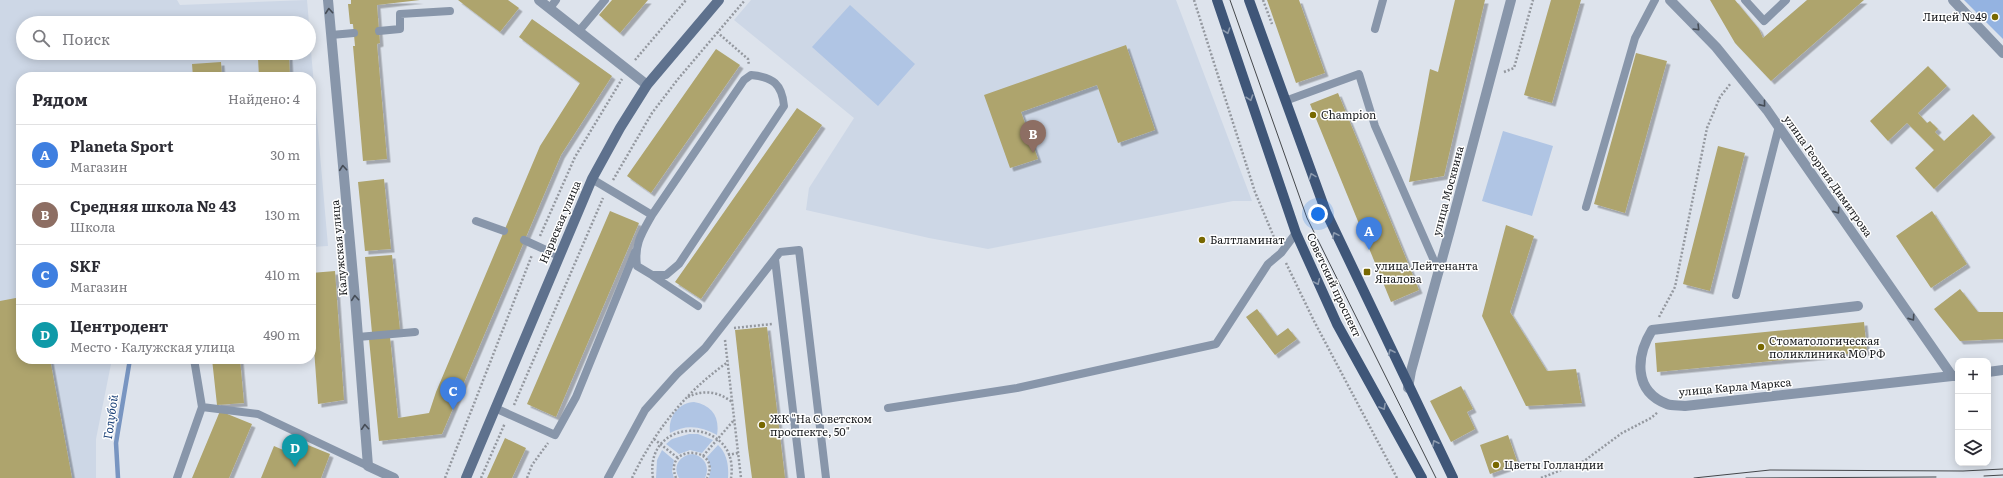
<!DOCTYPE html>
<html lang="ru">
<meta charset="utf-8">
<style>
:root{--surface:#fff;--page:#f7f7f7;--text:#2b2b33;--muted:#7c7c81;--line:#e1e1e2;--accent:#111827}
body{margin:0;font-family:Literata,serif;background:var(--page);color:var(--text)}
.controls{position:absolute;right:12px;bottom:12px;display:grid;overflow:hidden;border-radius:8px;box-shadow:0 2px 10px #0003}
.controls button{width:36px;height:36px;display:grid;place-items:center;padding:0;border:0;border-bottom:1px solid var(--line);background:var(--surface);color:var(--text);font:20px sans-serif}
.you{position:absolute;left:1318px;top:214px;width:14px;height:14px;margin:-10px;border:3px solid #fff;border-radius:50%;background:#1a73e8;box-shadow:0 0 0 6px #1a73e833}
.badge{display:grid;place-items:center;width:26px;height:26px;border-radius:50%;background:var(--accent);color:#fff;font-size:13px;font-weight:700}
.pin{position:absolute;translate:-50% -33px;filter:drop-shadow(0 1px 2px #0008)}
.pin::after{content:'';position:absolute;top:21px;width:14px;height:12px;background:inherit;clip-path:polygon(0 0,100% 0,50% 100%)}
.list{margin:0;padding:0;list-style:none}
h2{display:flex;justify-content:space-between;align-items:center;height:52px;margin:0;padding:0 16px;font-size:17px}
h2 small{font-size:13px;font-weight:400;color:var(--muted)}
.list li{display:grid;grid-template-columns:26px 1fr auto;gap:12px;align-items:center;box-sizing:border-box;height:60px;padding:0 16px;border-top:1px solid var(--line)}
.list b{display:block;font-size:15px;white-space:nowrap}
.list p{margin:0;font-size:13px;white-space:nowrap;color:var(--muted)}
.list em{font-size:13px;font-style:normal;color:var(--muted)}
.icon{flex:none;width:22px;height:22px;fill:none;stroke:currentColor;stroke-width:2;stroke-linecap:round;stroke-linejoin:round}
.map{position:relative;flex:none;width:2003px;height:478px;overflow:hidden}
.search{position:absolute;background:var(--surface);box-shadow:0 2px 10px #0003;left:16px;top:16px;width:300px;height:44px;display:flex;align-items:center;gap:10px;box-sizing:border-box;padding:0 14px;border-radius:22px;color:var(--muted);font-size:15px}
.panel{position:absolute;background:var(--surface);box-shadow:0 2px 10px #0003;left:16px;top:72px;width:300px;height:292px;border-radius:16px}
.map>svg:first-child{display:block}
</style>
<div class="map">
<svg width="2003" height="478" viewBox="0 0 2003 478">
<defs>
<filter id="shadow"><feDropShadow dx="3.5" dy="3.5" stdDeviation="0" flood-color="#0004"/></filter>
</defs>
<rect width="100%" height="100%" fill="#dde3ec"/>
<!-- built -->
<path fill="#cdd7e6" d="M0 0H177L180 5 307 0 309 23H23V53H309V28L328 246 311 247V77H21V359H112L96 439V478H0Z
M751 0H1176L1252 201H1233L988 249 929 238 806 210 809 188 854 118 734 20Z"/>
<!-- green -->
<path fill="#b0c5e4" d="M850 5 915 64 878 106 812 47Z
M1503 131 1553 146 1532 216 1482 201Z
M694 402C712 405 720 417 717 435 701 426 686 424 670 433 668 417 678 403 694 402Z
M689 434H698L713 440 702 453 690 450 679 454 666 444 672 439Z
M718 445C727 453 729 466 728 478H709L711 468 707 457Z
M662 450 674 460 672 471 674 478H656L657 460Z
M693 454C705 457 710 467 705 478H679C672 466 680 455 693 454Z"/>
<!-- forest -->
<path fill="#94b3e1" d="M1964 0H2003V39Z"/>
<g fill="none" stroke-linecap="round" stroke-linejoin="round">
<!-- stream -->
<path stroke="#7895c1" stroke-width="4.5" d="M118 478 116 443 130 359"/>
</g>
<!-- building -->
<path fill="#aea46d" filter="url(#shadow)" d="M351 0H420L377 5 380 43 377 44 387 159 363 161 353 46H355L353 24H350L348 4H351Z
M458 0H508L519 8 500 32Z
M612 0H648L620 33 599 15Z
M1267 0H1299L1325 73 1296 83Z
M1455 0H1485L1444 176 1409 182 1430 69 1438 72Z
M1551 0H1581L1552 103 1524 95Z
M1710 0H1735L1759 29 1763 38 1807 0H1864L1771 81 1735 43Z
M532 19 612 76 561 155 442 434 379 441 369 339 390 337 398 418 429 413 436 392 540 146 580 83 519 37Z
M1126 45 1155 130 1118 143 1097 85 1021 112 1038 159 1010 168 984 95Z
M716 49 740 65 651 193 627 176Z
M1636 53 1667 61 1625 213 1594 204Z
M289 56 290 77H259L258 58Z
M221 62 222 77H193L192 64Z
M1928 66 1947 86 1918 113 1927 123 1930 121 1938 129 1935 132 1944 141 1973 114 1992 134 1934 189 1915 168 1934 150 1907 123 1888 141 1870 121Z
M155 74V77H146V75Z
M1338 93 1419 290 1391 302 1310 104Z
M797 108 822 125 701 299 675 282Z
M1718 146 1745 153 1710 291 1683 284Z
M384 179 391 249 365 251 358 182Z
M610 211 639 223 556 417 527 404Z
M1932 211 1967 264 1931 288 1896 236Z
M1506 225 1534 236 1510 312 1547 371 1576 369 1582 403 1526 406 1482 316Z
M392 255 400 330 372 333 365 257Z
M335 271 344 400 318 404 311 307V273Z
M1960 289 1978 312H2003V339L1960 341 1934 309Z
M21 297V359H50L72 478H0V301Z
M1257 309 1277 336 1288 328 1297 339 1275 355 1246 317Z
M1864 322 1867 352 1657 372 1655 343Z
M767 327 776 402 785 478H752L748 448 735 330Z
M212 359H240L244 403 217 405Z
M1461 386 1473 409 1467 412 1475 429 1451 442 1430 401Z
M220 411 252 424 229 478H192Z
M1508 435 1518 464 1490 474 1480 445Z
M505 438 526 448 512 478H487Z
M303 443 330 454 321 478H261L274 446 297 456Z"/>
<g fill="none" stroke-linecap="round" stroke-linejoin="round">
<!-- path -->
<path stroke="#94989f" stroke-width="2.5" stroke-dasharray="2 2" stroke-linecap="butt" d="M1194 0 1255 192 1276 242
M1263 0 1272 24
M717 32 748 59 749 65
M635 60 686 0
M1504 72 1514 68 1533 0
M613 180 652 113 678 79 745 0
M540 236 575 157 622 79
M1286 263 1314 321 1397 478
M1659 317 1675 287 1707 128 1720 97 1731 83
M734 328 772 324
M725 340 741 478
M688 397C704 389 719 392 732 402
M514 405 603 198
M654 439 678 458
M728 455 738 453
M703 456 734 420
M445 478 532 255
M481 478 505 423
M527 478 532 465 548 443
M632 478C654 432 686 391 728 362
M653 478C643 414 741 416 731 478
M676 478C662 443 723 446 707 478
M1541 478 1584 461 1622 433 1651 418 1658 412"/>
<!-- service -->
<path stroke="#8896aa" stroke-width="8" d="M1745 0 1764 21 1786 0
M550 8 556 0
M1375 29 1383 0
M379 31 400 29V14L450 11
M579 31 605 0
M331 35 354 33
M751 75C773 77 782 84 784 106L679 264 666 275H652L637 266C634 244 642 233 652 215L744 80Z
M1285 101 1359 74 1375 126 1439 272
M592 179 652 215
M1586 207 1635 38 1655 0
M476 221 504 231
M524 240 559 256
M775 259 801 478
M653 276 698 306
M1736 295 1779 126
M358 337 415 332
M194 359 202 407 258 414 368 466
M495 408 555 435 576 397 635 252
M888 408 1017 388 1216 344 1268 264 1281 253 1296 233
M177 478 202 407
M608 478 645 410 677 374 705 348 780 252 799 250 826 478"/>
<!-- minor -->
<path stroke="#8896aa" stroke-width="10" d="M539 0 647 85
M1858 306 1652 330C1636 356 1633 391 1667 404 1672 406 1680 405 1685 406L1952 376
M1408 388 1411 371 1450 230 1511 0"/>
<!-- tertiary -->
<path stroke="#8896aa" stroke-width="10" d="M328 0 355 298 368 466 394 478
M1670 0 1716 47 1767 110 1952 376H1958
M1953 0 2003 53
M1988 372 2003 370"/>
<!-- secondary -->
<path stroke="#5e718d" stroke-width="10" d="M466 478 592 179 620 128 647 85 719 0"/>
<!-- primary -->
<path stroke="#3f5678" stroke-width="10" d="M1217 0 1296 233 1337 324 1422 478
M1249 0 1326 212 1453 478"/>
<!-- tram -->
<path stroke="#44474b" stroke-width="1" d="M1230 0 1307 218 1436 478
M1984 476 2003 475
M1694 478 1770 470 1963 471 2003 469
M1746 478 1936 477"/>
</g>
<!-- one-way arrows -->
<defs><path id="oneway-chevron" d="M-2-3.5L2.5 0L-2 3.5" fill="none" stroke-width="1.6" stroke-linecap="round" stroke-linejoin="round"/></defs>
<g stroke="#464d57">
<use href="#oneway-chevron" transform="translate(329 11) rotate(-95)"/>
<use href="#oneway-chevron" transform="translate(1697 28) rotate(45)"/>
<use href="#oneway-chevron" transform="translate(1763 104) rotate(51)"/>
<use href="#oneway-chevron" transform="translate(343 168) rotate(-95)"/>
<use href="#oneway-chevron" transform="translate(1837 211) rotate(55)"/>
<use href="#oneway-chevron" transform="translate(355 298) rotate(-95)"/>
<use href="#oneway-chevron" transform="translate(1912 318) rotate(55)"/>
<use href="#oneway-chevron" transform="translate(365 427) rotate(-94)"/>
</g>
<g stroke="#8c9aae">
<use href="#oneway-chevron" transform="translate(1227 31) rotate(71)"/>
<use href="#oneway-chevron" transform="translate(1250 98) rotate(71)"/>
<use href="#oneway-chevron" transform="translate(1312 176) rotate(-110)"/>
<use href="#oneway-chevron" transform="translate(1335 235) rotate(-114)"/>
<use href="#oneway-chevron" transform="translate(1317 282) rotate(66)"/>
<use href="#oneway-chevron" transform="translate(1391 352) rotate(-115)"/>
<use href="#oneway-chevron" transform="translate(1383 407) rotate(61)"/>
<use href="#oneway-chevron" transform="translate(1435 443) rotate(-116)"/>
</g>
<!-- markers -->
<g fill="#786800" stroke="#fff" stroke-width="1.5">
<circle cx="1995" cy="17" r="4"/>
<circle cx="1313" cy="115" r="4"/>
<circle cx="1202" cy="240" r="4"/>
<rect x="1363" y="268" width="8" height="8" rx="2"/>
<circle cx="1761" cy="347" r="4"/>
<circle cx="762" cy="425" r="4"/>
<circle cx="1496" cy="465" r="4"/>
</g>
<g text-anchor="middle" stroke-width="3" stroke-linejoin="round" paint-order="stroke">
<!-- poi labels -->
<g font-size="11" fill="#1a1c1f" stroke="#fff" text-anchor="start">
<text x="1987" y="21" text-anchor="end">Лицей №49</text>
<text x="1321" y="119">Champion</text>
<text x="1210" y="244">Балтламинат</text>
<text x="1375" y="270">улица Лейтенанта<tspan x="1375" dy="13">Яналова</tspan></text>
<text x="1769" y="345">Стоматологическая<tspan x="1769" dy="13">поликлиника МО РФ</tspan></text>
<text x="770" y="423">ЖК "На Советском<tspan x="770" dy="13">проспекте, 50"</tspan></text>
<text x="1504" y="469">Цветы Голландии</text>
</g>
<!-- street labels -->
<g font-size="11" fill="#1a1c1f" stroke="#fff">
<text transform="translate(1828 176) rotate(55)" y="4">улица Георгия Димитрова</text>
<text transform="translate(1448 191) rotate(-75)" y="4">улица Москвина</text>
<text transform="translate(560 222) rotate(-67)" y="4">Нарвская улица</text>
<text transform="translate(339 248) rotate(-95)" y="4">Калужская улица</text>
<text transform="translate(1334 285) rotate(65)" y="4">Советский проспект</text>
<text transform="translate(1735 387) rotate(-5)" y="4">улица Карла Маркса</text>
</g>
<!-- water labels -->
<g font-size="12" font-style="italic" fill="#1a4077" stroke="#fff">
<text transform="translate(111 417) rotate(-82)" y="4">Голубой</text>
</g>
</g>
</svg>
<div class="controls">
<button>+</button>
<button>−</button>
<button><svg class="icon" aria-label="layers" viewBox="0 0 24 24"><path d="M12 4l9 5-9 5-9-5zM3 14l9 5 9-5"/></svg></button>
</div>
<div class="you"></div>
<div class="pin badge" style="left:1369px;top:250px;background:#3f7fe0">A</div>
<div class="pin badge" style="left:1033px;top:153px;background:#8d6e63">B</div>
<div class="pin badge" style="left:453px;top:410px;background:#3f7fe0">C</div>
<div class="pin badge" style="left:295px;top:467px;background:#0f9aa8">D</div>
<div class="search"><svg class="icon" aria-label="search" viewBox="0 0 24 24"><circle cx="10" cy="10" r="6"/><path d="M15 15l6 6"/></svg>Поиск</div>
<section class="panel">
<h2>Рядом<small>Найдено: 4</small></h2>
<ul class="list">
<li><span class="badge" style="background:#3f7fe0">A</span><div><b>Planeta Sport</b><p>Магазин</p></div><em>30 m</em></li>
<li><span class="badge" style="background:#8d6e63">B</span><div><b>Средняя школа № 43</b><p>Школа</p></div><em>130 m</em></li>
<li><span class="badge" style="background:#3f7fe0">C</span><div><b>SKF</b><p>Магазин</p></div><em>410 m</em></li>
<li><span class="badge" style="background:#0f9aa8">D</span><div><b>Центродент</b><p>Место · Калужская улица</p></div><em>490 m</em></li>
</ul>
</section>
</div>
